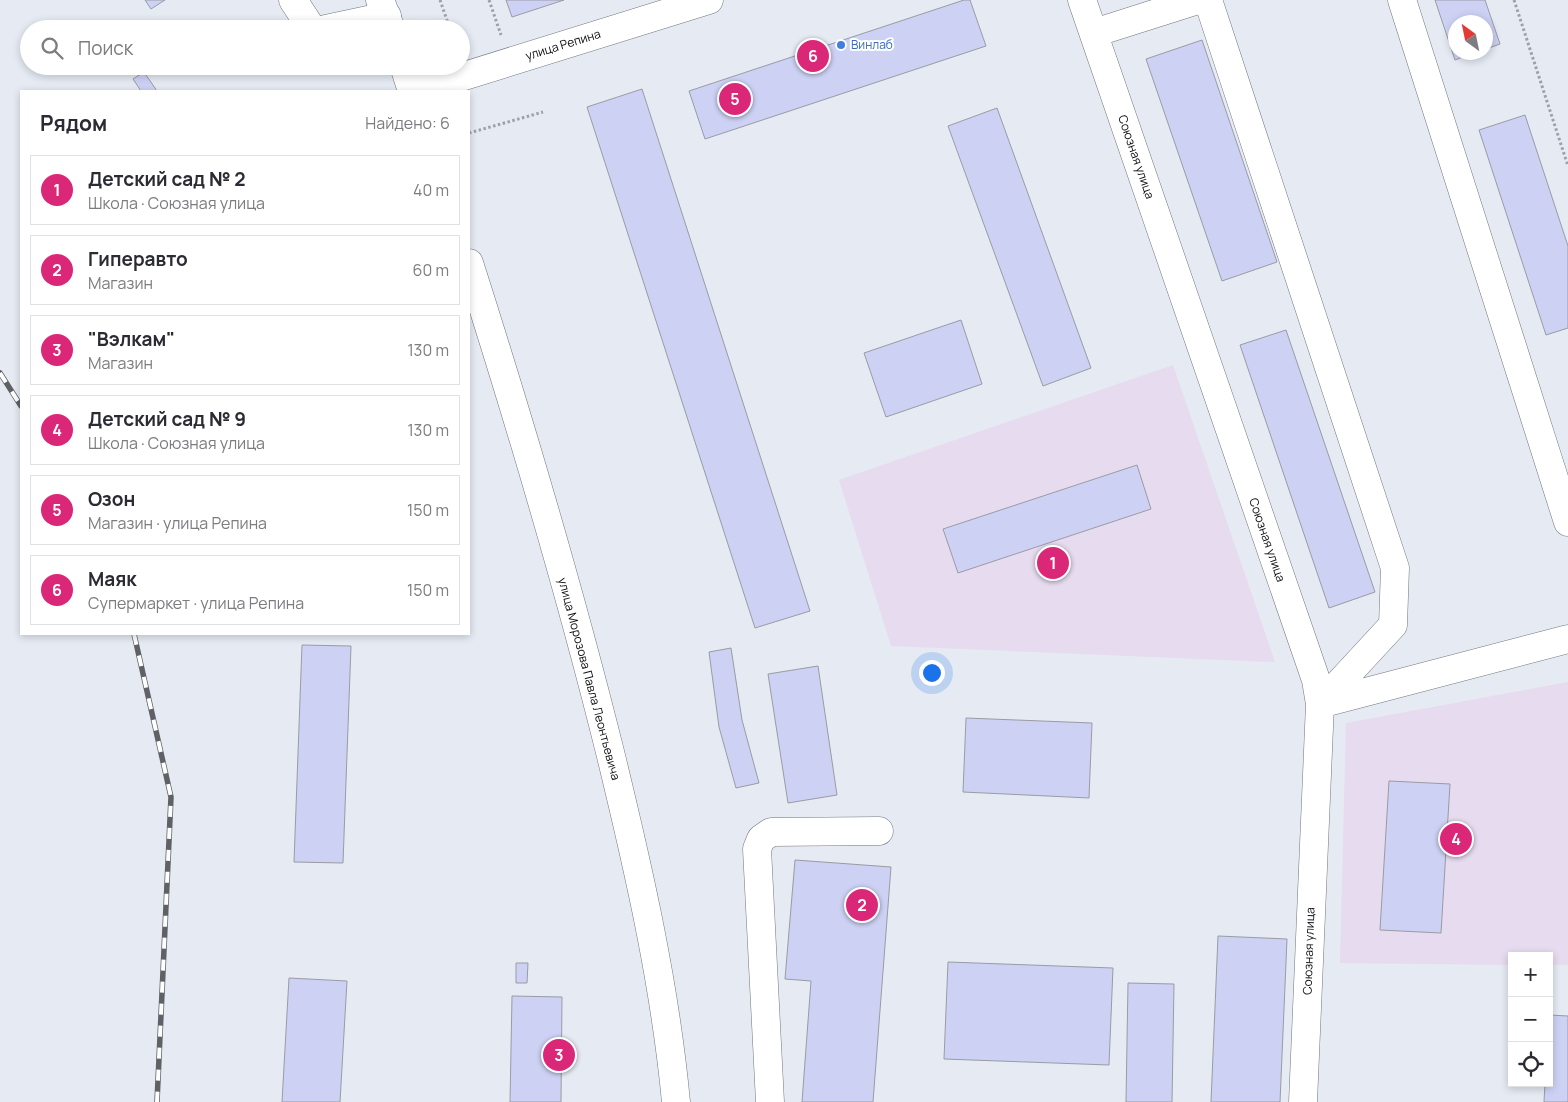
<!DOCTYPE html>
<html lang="ru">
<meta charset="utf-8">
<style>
:root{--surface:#fff;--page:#f7f7f7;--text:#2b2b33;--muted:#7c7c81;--line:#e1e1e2;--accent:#db2777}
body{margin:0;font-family:Manrope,sans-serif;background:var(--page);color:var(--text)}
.controls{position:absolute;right:15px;bottom:15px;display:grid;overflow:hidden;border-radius:0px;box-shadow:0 2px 8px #0003}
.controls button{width:45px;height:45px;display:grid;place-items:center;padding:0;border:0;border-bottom:1px solid var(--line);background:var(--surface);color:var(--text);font:25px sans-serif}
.compass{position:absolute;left:1448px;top:15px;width:45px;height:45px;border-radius:50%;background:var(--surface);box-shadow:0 2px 8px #0003;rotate:327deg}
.you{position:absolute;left:931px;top:672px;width:18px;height:18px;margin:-12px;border:4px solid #fff;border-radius:50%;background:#1a73e8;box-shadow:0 0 0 8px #1a73e833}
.badge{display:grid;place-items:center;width:32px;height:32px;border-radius:50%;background:var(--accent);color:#fff;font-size:16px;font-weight:700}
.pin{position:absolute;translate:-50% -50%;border:2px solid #fff;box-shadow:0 1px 5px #0006}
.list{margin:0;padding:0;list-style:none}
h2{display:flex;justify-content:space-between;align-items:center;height:65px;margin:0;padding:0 20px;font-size:21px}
h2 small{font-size:16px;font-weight:400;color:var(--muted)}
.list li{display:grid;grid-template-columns:32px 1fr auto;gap:15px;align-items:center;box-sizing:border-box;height:70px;margin:0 10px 10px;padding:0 10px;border:1px solid var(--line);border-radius:0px}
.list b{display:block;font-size:19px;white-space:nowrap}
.list p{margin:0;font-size:16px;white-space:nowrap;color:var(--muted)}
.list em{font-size:16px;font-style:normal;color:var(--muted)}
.icon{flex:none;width:28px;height:28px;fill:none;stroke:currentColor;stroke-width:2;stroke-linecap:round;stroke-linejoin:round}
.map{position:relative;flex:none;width:1568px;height:1102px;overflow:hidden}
.search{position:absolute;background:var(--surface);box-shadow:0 2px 8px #0003;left:20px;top:20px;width:450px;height:55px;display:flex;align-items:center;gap:12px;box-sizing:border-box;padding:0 18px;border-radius:28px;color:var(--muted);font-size:19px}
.panel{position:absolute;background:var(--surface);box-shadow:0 2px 8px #0003;left:20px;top:90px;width:450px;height:545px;border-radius:0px}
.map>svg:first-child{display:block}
</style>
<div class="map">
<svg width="1568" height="1102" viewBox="0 0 1568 1102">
<rect width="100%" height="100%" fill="#e5eaf3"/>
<!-- education -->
<path fill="#e6dbef" d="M1173 365 1275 662 891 646 839 480Z
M1568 682V965H1549V956H1512V965L1340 963 1346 723Z"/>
<!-- building -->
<path fill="#cdd1f4" stroke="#9a9ba4" d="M145 0H165L151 9Z
M506 0H564L512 17Z
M964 0H970L986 46 705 139 689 91Z
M1435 0H1485L1500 44 1486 49V22H1456V52H1476L1455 60Z
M1202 40 1277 262 1222 281 1146 59Z
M144 72 157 91H141L133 79Z
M642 89 810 611 755 628 587 107Z
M997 108 1091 368 1043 386 948 126Z
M1525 115 1568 246V328L1546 335 1479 130Z
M961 320 982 384 886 417 864 353Z
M1286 330 1375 592 1329 608 1240 345Z
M1137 465 1151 509 958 573 943 529Z
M302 645 351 646 343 863 294 862Z
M731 648 742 720 759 783 736 788 719 727 709 652Z
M818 666 837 795 788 803 768 674Z
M966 718 1092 723 1089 798 963 792Z
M1389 781 1450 784 1441 933 1380 930Z
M795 860 891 867 873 1102H802L811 981 785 979Z
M1218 936 1287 939 1280 1102H1211Z
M948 962 1113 968 1109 1065 944 1059Z
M516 963H528L527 983H516Z
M289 978 347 981 340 1102H282Z
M1128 983 1174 984 1172 1102H1126Z
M512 996 562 997 561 1102H510Z
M1549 1015 1568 1016V1102H1544L1545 1083H1549Z"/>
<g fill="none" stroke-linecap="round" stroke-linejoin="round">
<defs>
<path id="minor" d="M293 0 312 29
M1082 0 1316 680 1320 704 1303 1102
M1208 0 1395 568 1393 625 1320 704 1568 639
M1402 0 1568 522
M326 29 387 16
M1094 33 1198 0
M416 91 709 0
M770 1102 757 849 761 839 771 832 879 831"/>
<path id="major" d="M380 0 391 29
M404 66 412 91
M469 263C521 426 570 591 611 756 639 871 665 985 676 1102"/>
</defs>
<!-- minor casing -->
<use href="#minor" stroke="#72767e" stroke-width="29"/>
<!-- major casing -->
<use href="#major" stroke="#72767e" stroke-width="29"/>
<!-- path -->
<path stroke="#9da0a7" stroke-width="3" stroke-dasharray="2.5 2.5" stroke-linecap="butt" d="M440 0 450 29
M489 0 501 35
M1514 0 1568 166
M469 133 543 112"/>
<!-- minor -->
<use href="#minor" stroke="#fff" stroke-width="28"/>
<!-- major -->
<use href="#major" stroke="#fff" stroke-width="28"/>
<defs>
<path id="rail" d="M0 373 21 406
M134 634 171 797 157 1102"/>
</defs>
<!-- rail casing -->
<use href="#rail" stroke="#5e6166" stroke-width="5.5"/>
<!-- rail -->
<use href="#rail" stroke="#fff" stroke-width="4" stroke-dasharray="11" stroke-linecap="butt"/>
</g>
<!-- markers -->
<circle fill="#3f7fe0" stroke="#fff" stroke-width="2" cx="841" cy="45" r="5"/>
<g text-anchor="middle" stroke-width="4" stroke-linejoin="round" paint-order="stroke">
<!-- street labels -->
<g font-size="12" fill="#0c0d10" stroke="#fff">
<text transform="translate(563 45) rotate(-17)" y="4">улица Репина</text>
<text transform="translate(1136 157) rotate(71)" y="4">Союзная улица</text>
<text transform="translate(1267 540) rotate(71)" y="4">Союзная улица</text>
<text transform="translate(589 679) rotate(75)" y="4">улица Морозова Павла Леонтьевича</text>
<text transform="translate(1309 951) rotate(-88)" y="4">Союзная улица</text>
</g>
<!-- shop labels -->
<g font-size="12" fill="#366cbe" stroke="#fff" text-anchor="start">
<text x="851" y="49">Винлаб</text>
</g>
</g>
</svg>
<div class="controls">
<button>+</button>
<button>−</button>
<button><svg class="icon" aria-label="locate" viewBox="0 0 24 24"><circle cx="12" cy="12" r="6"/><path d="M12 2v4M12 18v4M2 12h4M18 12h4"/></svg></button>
</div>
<svg class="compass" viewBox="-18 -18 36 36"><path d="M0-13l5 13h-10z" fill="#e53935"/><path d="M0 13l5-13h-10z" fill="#7c7c81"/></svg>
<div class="you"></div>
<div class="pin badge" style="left:1053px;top:563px">1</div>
<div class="pin badge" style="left:862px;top:905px">2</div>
<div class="pin badge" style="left:559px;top:1055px">3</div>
<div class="pin badge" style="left:1456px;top:839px">4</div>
<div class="pin badge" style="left:735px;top:99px">5</div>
<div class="pin badge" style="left:813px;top:56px">6</div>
<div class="search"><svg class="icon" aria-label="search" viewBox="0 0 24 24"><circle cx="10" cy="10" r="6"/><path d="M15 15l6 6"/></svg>Поиск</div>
<section class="panel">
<h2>Рядом<small>Найдено: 6</small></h2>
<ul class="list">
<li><span class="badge">1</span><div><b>Детский сад № 2</b><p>Школа · Союзная улица</p></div><em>40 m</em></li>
<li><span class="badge">2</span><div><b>Гиперавто</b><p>Магазин</p></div><em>60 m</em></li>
<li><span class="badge">3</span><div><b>&quot;Вэлкам&quot;</b><p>Магазин</p></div><em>130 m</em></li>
<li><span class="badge">4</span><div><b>Детский сад № 9</b><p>Школа · Союзная улица</p></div><em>130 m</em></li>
<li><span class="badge">5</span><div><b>Озон</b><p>Магазин · улица Репина</p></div><em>150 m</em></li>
<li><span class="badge">6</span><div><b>Маяк</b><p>Супермаркет · улица Репина</p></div><em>150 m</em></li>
</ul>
</section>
</div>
